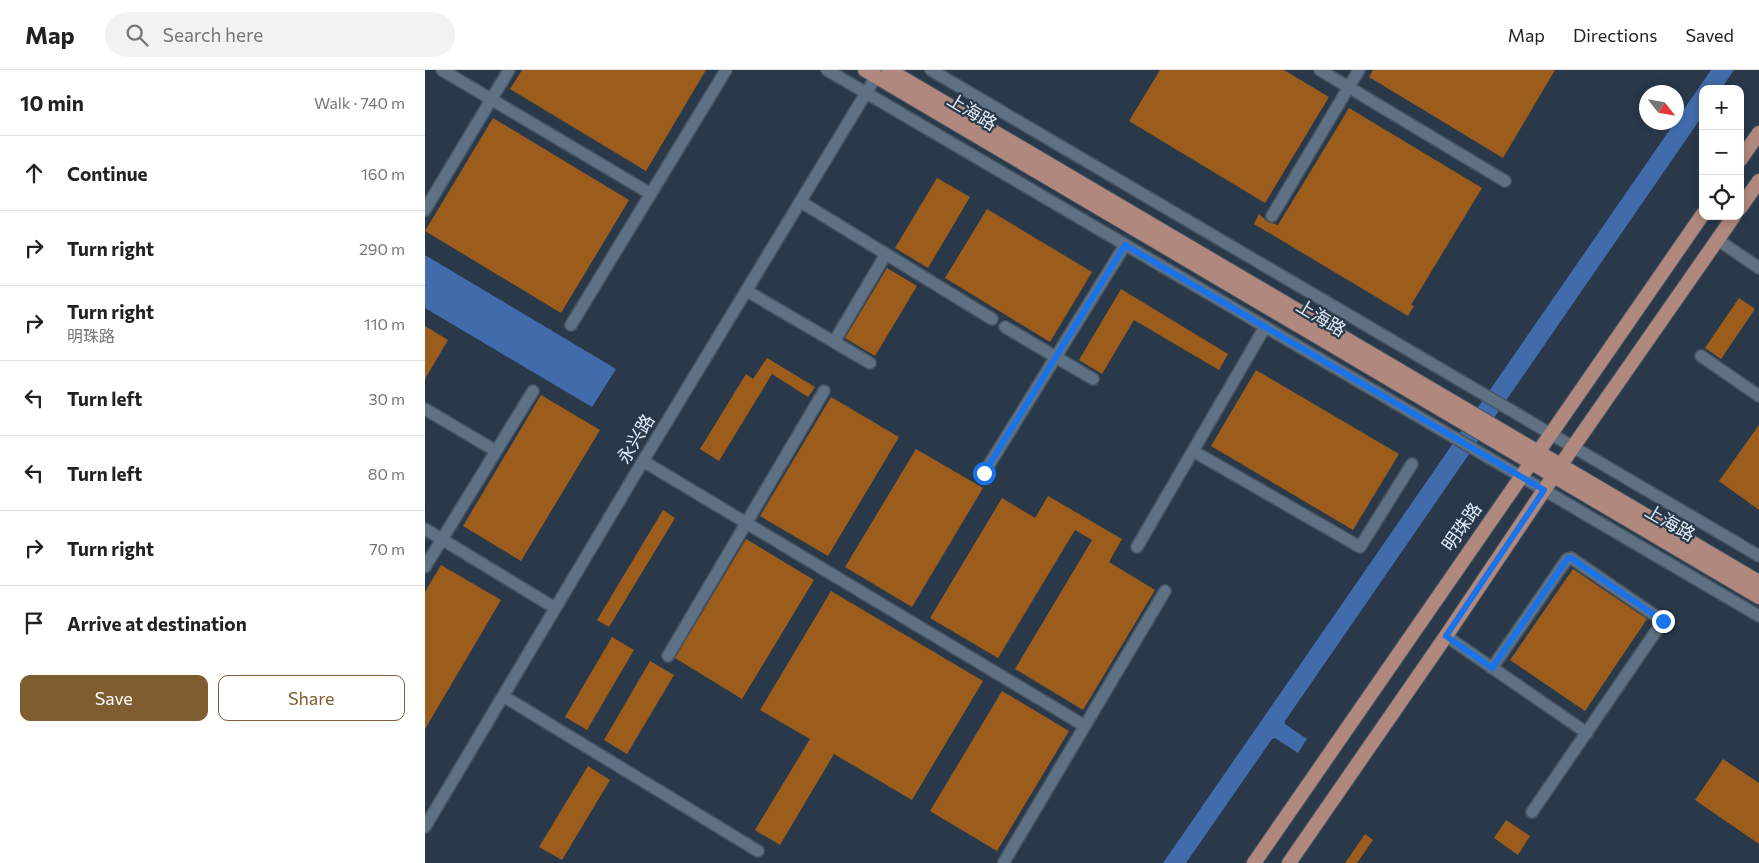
<!DOCTYPE html>
<meta charset="utf-8">
<style>
:root{--surface:#fff;--page:#f2f2f2;--text:#222;--muted:#767676;--line:#e0e0e0;--accent:#805c31}
body{margin:0;font-family:Commissioner,"Noto Sans SC",sans-serif;background:var(--page);color:var(--text)}
.controls{position:absolute;right:15px;top:15px;display:grid;overflow:hidden;border-radius:10px;box-shadow:0 2px 8px #0003}
.controls button{width:45px;height:45px;display:grid;place-items:center;padding:0;border:0;border-bottom:1px solid var(--line);background:var(--surface);color:var(--text);font:25px sans-serif}
.compass{position:absolute;left:1214px;top:15px;width:45px;height:45px;border-radius:50%;background:var(--surface);box-shadow:0 2px 8px #0003;rotate:121deg}
.stop{position:absolute;width:15px;height:15px;margin:-11px;border:4px solid #1a73e8;border-radius:50%;background:#fff}
.stop.end{background:#1a73e8;border-color:#fff;box-shadow:0 1px 5px #0008}
.list{margin:0;padding:0;list-style:none}
h2{display:flex;justify-content:space-between;align-items:center;height:65px;margin:0;padding:0 20px;font-size:21px}
h2 small{font-size:16px;font-weight:400;color:var(--muted)}
.list li{display:grid;grid-template-columns:32px 1fr auto;gap:15px;align-items:center;box-sizing:border-box;height:75px;padding:0 20px;border-top:1px solid var(--line)}
.list b{display:block;font-size:19px;white-space:nowrap}
.list p{margin:0;font-size:16px;white-space:nowrap;color:var(--muted)}
.list em{font-size:16px;font-style:normal;color:var(--muted)}
.actions{display:flex;gap:10px;padding:15px 20px}
.actions a{flex:1;padding:11px 0;border:1px solid var(--accent);border-radius:10px;text-align:center;font-size:18px;color:var(--accent)}
.actions .main{background:var(--accent);color:#fff}
.icon{flex:none;width:28px;height:28px;fill:none;stroke:currentColor;stroke-width:2;stroke-linecap:round;stroke-linejoin:round}
.map{position:relative;flex:none;width:1334px;height:793px;overflow:hidden}
header{display:flex;align-items:center;gap:30px;box-sizing:border-box;height:70px;padding:0 25px;background:var(--surface);border-bottom:1px solid var(--line)}
header strong{font-size:24px}
nav{display:flex;gap:28px;margin-inline-start:auto;font-size:18px}
.search{width:350px;height:45px;background:var(--page);display:flex;align-items:center;gap:12px;box-sizing:border-box;padding:0 18px;border-radius:28px;color:var(--muted);font-size:19px}
main{display:flex}
aside{flex:1;background:var(--surface)}
.map>svg:first-child{display:block}
</style>
<header>
<strong>Map</strong>
<div class="search"><svg class="icon" aria-label="search" viewBox="0 0 24 24"><circle cx="10" cy="10" r="6"/><path d="M15 15l6 6"/></svg>Search here</div>
<nav><a>Map</a><a>Directions</a><a>Saved</a></nav>
</header>
<main>
<aside>
<h2>10 min<small>Walk · 740 m</small></h2>
<ul class="list">
<li><svg class="icon" aria-label="ahead" viewBox="0 0 24 24"><path d="M12 20V5M6 11l6-6 6 6"/></svg><div><b>Continue</b></div><em>160 m</em></li>
<li><svg class="icon" aria-label="right" viewBox="0 0 24 24"><path d="M7 20v-9h11M14 6l5 5-5 5"/></svg><div><b>Turn right</b></div><em>290 m</em></li>
<li><svg class="icon" aria-label="right" viewBox="0 0 24 24"><path d="M7 20v-9h11M14 6l5 5-5 5"/></svg><div><b>Turn right</b><p>明珠路</p></div><em>110 m</em></li>
<li><svg class="icon" aria-label="left" viewBox="0 0 24 24"><path d="M17 20v-9H6M10 6l-5 5 5 5"/></svg><div><b>Turn left</b></div><em>30 m</em></li>
<li><svg class="icon" aria-label="left" viewBox="0 0 24 24"><path d="M17 20v-9H6M10 6l-5 5 5 5"/></svg><div><b>Turn left</b></div><em>80 m</em></li>
<li><svg class="icon" aria-label="right" viewBox="0 0 24 24"><path d="M7 20v-9h11M14 6l5 5-5 5"/></svg><div><b>Turn right</b></div><em>70 m</em></li>
<li><svg class="icon" aria-label="arrive" viewBox="0 0 24 24"><path d="M6 21V4h12l-3 4 3 4H6"/></svg><div><b>Arrive at destination</b></div></li>
</ul>
<div class="actions"><a class="main">Save</a><a>Share</a></div>
</aside>
<div class="map">
<svg width="1334" height="793" viewBox="0 0 1334 793">
<rect width="100%" height="100%" fill="#29394a"/>
<!-- water -->
<path fill="#426bab" d="M1286 0H1309L1296 19H1278V45L860 651V654L882 669 873 683 850 668 847 669 761 793H738Z
M0 185 191 299 167 337 0 238Z"/>
<!-- building -->
<path fill="#9b5c1c" d="M97 0H281L221 101 85 19Z
M735 0H859L904 27 840 133 704 51Z
M948 0H1130L1078 88 944 7Z
M924 38 1057 118 986 235 989 236 983 246 829 154 834 144 843 152 853 155Z
M68 48 204 130 136 243 0 161Z
M512 108 545 127 503 198 470 178Z
M562 139 667 202 625 272 520 208Z
M462 198 492 216 450 286 420 268Z
M696 219 803 284 794 300 709 250 677 304 654 290Z
M1314 228 1330 239 1296 289 1280 278Z
M0 256 23 270 0 309Z
M342 288 390 317 383 327 347 304 294 391 275 379 321 304 328 309Z
M831 300 974 384 928 460 786 376Z
M116 325 175 360 96 491 38 456Z
M406 327 474 367 403 486 335 446Z
M1334 355V440L1294 411Z
M491 379 558 418 487 537 420 497Z
M623 426 697 469 684 492 730 520 658 640 590 599 667 470 650 460 573 588 505 548 577 428 610 448Z
M238 440 250 448 184 557 172 550Z
M321 469 389 510 317 629 250 588Z
M16 495 76 530 0 659V522Z
M1148 499 1222 549 1160 641 1085 590Z
M406 521 558 611 487 730 409 684 355 775 330 760 385 669 335 640Z
M187 567 209 580 162 660 140 647Z
M225 591 249 605 202 684 179 670Z
M577 621 644 661 572 781 505 741Z
M1298 689 1334 713V774L1270 730Z
M163 696 185 710 137 790 114 777Z
M1081 750 1105 766 1093 785 1069 768Z
M940 764 948 770 932 793H920Z"/>
<g fill="none" stroke-linecap="round" stroke-linejoin="round">
<defs>
<path id="minor" d="M17 0 226 124
M402 0 1334 546
M506 0 1334 486
M895 0 1080 111
M376 132 567 249
M0 140 84 0
M847 146 934 0
M1293 170 1334 198
M322 221 445 293
M146 255 301 0
M580 257 668 309
M409 272 461 184
M1276 286 1334 326
M0 339 71 381
M768 381 935 477 987 394
M218 391 660 656
M559 403 700 175
M0 459 130 538
M712 477 840 257
M0 497 108 321
M1021 566 1162 663
M243 586 399 321
M1067 598 1142 489 1146 488 1238 551 1107 742
M78 626 333 781
M0 757 218 391 455 0
M579 792 740 521"/>
<path id="major" d="M440 0 1334 527
M464 0 1334 512
M1315 90 1334 63
M1315 138 1334 111
M829 793 1278 144
M864 793 1021 566 1148 377 1309 146"/>
</defs>
<!-- minor casing -->
<use href="#minor" stroke="#475563" stroke-width="14"/>
<!-- major casing -->
<use href="#major" stroke="#475563" stroke-width="16"/>
<!-- minor -->
<use href="#minor" stroke="#5f7285" stroke-width="11"/>
<!-- major -->
<use href="#major" stroke="#b1887e" stroke-width="14"/>
</g>
<g fill="none" stroke-linecap="round" stroke-linejoin="round">
<!-- route -->
<path stroke="#1a73e8" stroke-width="6" d="M559 403 700 175 1119 420 1021 566 1067 598 1142 489 1146 488 1238 551"/>
</g>
<g text-anchor="middle" stroke-width="4.5" stroke-linejoin="round" paint-order="stroke">
<!-- street labels -->
<g font-size="18" fill="#e1ebf6" stroke="#29394a">
<text transform="translate(547 42) rotate(31)" y="6">上海路</text>
<text transform="translate(896 248) rotate(31)" y="6">上海路</text>
<text transform="translate(211 369) rotate(-59)" y="6">永兴路</text>
<text transform="translate(1245 453) rotate(30)" y="6">上海路</text>
<text transform="translate(1037 457) rotate(-55)" y="6">明珠路</text>
</g>
</g>
</svg>
<div class="controls">
<button>+</button>
<button>−</button>
<button><svg class="icon" aria-label="locate" viewBox="0 0 24 24"><circle cx="12" cy="12" r="6"/><path d="M12 2v4M12 18v4M2 12h4M18 12h4"/></svg></button>
</div>
<svg class="compass" viewBox="-18 -18 36 36"><path d="M0-13l5 13h-10z" fill="#e53935"/><path d="M0 13l5-13h-10z" fill="#767676"/></svg>
<div class="stop" style="left:559px;top:403px"></div>
<div class="stop end" style="left:1238px;top:551px"></div>
</div>
</main>
